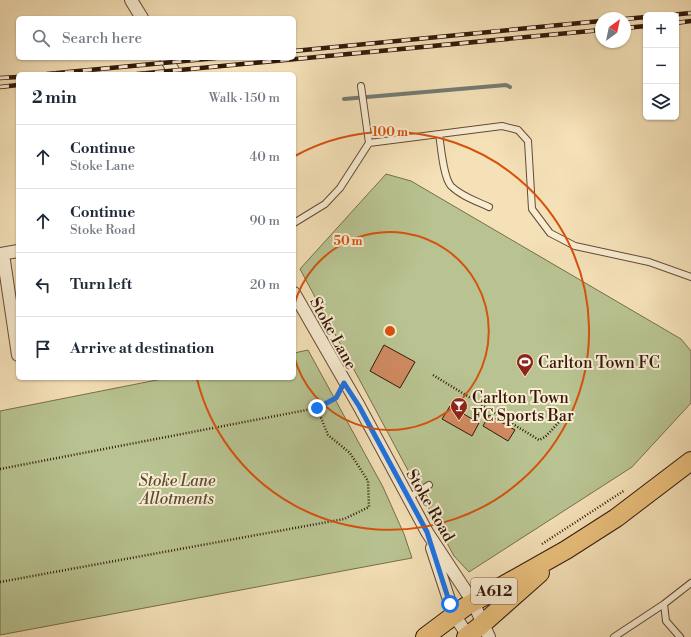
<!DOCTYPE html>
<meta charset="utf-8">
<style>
:root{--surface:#fff;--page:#f6f6f7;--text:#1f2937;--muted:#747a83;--line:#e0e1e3}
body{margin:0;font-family:"Libre Bodoni",serif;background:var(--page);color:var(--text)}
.controls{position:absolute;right:12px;top:12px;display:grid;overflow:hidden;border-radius:6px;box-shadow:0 1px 3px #0004}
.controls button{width:36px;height:36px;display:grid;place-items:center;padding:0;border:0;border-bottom:1px solid var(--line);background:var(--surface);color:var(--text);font:20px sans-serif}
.compass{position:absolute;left:595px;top:12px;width:36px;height:36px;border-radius:50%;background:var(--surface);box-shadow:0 1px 3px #0004;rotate:33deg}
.stop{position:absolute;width:12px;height:12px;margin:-9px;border:3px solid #1a73e8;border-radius:50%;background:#fff}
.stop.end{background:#1a73e8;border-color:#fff;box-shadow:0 1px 4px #0008}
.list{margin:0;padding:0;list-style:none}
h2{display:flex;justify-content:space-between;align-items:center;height:52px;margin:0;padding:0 16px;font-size:17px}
h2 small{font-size:13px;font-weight:400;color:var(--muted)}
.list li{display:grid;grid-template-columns:26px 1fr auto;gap:12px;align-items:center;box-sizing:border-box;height:64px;padding:0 16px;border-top:1px solid var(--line)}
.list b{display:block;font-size:15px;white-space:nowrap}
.list p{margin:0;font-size:13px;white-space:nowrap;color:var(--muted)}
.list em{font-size:13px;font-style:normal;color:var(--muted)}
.icon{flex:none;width:22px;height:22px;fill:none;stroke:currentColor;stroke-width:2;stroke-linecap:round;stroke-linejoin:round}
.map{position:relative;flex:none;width:691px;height:637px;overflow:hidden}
.search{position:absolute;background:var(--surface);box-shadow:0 1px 3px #0004;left:16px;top:16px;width:280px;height:44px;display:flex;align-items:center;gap:10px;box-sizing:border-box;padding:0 14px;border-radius:6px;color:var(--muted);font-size:15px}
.panel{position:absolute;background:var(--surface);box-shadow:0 1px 3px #0004;left:16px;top:72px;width:280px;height:308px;border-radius:6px}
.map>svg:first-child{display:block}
</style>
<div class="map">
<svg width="691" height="637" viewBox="0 0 691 637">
<rect width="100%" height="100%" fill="#f5e1b8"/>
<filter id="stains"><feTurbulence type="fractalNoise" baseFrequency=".005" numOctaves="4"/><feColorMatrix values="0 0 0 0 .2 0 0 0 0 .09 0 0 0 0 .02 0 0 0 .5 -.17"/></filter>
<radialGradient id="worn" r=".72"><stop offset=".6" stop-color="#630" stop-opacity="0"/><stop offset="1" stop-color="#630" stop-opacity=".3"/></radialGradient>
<!-- green -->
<path fill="#b8c391" stroke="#766e4e" d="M386 174 411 181 681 339 691 351V403L632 467 469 572 454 556 300 269Z
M308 350 383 487 404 534 412 558 0 635V411L167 378H294V353Z"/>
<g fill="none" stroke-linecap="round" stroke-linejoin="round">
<!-- stream -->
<path stroke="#747a72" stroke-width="4" d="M344 99 506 85 510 87"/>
</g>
<!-- building -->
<path fill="#cf8a60" stroke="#33180b" d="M384 345 415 362 400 388 370 371Z
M450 406 479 423 472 436 442 419Z
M489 415 515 430 508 441 483 426Z"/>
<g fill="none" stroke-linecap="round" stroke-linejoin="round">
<defs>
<path id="lane" d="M439 134C441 146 443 177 451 186 461 196 476 201 489 207
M369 143 502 126 518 130 528 141 532 209 550 233 575 246 649 262 691 277
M294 223 325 204 340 188 369 143 361 86
M408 498 429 485
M614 637 664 604
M680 637 666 621 664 604 691 583"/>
<path id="street" d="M131 0 142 18
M166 58 175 74
M0 254 18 251
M3 254 18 355
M294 293 359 406 427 532 473 602 489 637
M432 548 454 615 469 637"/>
<path id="primary" d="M425 637 465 607 566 550 616 518 691 461
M466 637 479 627 540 573"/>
</defs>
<!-- lane casing -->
<use href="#lane" stroke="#644a36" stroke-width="8"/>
<!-- street casing -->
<use href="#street" stroke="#644a36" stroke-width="14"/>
<!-- primary casing -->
<use href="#primary" stroke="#33180b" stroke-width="20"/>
<!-- path -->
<path stroke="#33180b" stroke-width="2.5" stroke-dasharray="1 2" stroke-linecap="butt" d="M433 375 539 440 545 437 564 417
M0 469 317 408 336 398 338 394
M542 544 625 490
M0 582 344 519 369 507 368 481 350 453 328 435 317 408"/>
<!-- lane -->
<use href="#lane" stroke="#f8ecd1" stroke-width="6"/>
<!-- street -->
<use href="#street" stroke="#f8ecd1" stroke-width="12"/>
<!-- primary -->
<use href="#primary" stroke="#eac07c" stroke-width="18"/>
<defs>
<path id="rail" d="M670 15 691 13
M625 19 646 17
M676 23 691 21
M625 28 646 26
M294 51 601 21
M47 74 216 58
M137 74 601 30
M0 78 18 77
M0 87 18 85"/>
</defs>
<!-- rail casing -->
<use href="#rail" stroke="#33180b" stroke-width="4.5"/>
<!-- rail -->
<use href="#rail" stroke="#f8ecd1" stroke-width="3" stroke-dasharray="9" stroke-linecap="butt"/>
</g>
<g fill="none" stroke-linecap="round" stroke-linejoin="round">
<!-- route -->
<path stroke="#1a73e8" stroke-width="5" d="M317 408 336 398 344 383 359 406 427 532 450 604"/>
</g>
<!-- distance rings -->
<g fill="none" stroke="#d6520c" stroke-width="2">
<path d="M294 306A99 99 0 1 1 294 356"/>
<path d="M295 156A199 199 0 1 1 197 379"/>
</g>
<!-- icons -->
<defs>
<symbol id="stadium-pin" viewBox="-11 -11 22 30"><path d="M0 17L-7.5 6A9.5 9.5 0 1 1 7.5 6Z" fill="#8f2418" stroke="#f8ecd1"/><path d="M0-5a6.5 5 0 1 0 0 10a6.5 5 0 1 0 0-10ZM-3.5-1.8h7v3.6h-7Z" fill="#fff"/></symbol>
<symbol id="bar-pin" viewBox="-11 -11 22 30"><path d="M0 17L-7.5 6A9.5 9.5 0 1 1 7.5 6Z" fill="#8f2418" stroke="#f8ecd1"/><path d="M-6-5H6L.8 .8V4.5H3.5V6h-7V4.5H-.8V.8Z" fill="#fff"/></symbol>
</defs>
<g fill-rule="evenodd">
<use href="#stadium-pin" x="515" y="352" width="20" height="27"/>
<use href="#bar-pin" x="449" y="396" width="20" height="27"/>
</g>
<g text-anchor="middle" stroke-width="4" stroke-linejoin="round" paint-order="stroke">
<!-- shield labels -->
<rect fill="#f8ecd1" stroke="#6e5846" stroke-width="1" x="471" y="578" width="46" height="26" rx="3"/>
<g font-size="15" font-weight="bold" fill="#33180b">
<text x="494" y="596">A612</text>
</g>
<!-- street labels -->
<g font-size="16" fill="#33180b" stroke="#f8ecd1">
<text transform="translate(334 333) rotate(61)" y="6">Stoke Lane</text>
<text transform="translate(431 505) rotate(60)" y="6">Stoke Road</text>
</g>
<!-- poi labels -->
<g font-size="16" fill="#33180b" stroke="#f8ecd1" text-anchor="start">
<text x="538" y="368">Carlton Town FC</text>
<text x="472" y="403">Carlton Town<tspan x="472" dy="18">FC Sports Bar</tspan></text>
</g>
<!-- park labels -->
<g font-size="16" font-style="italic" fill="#5b4b33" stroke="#f8ecd1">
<text x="177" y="486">Stoke Lane<tspan x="177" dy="18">Allotments</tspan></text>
</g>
</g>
<circle cx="390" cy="331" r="6" fill="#d6520c" stroke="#f8ecd1" stroke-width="2"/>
<g font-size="12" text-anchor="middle" font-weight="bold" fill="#d6520c" stroke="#f8ecd1" stroke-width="4" stroke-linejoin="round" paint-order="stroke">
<text x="390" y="136">100 m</text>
<text x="348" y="245">50 m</text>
</g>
<rect width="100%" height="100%" filter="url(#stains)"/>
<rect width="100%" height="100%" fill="url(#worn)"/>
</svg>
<div class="controls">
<button>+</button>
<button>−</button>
<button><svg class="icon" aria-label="layers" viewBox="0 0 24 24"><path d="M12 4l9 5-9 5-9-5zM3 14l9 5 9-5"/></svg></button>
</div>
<svg class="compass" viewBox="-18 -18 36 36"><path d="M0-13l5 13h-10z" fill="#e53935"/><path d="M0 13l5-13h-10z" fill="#747a83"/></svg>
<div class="stop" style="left:450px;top:604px"></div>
<div class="stop end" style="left:317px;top:408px"></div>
<div class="search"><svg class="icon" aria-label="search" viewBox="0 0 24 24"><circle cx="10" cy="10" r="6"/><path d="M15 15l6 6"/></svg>Search here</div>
<section class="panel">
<h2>2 min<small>Walk · 150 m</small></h2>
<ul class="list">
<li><svg class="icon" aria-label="ahead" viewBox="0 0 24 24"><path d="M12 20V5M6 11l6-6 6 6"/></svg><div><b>Continue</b><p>Stoke Lane</p></div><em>40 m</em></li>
<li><svg class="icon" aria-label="ahead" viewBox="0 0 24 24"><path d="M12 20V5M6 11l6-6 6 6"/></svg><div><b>Continue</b><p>Stoke Road</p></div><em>90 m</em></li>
<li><svg class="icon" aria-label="left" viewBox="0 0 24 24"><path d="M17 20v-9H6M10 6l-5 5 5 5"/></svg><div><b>Turn left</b></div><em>20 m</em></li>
<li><svg class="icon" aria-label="arrive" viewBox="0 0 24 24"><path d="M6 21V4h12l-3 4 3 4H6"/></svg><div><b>Arrive at destination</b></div></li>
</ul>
</section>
</div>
